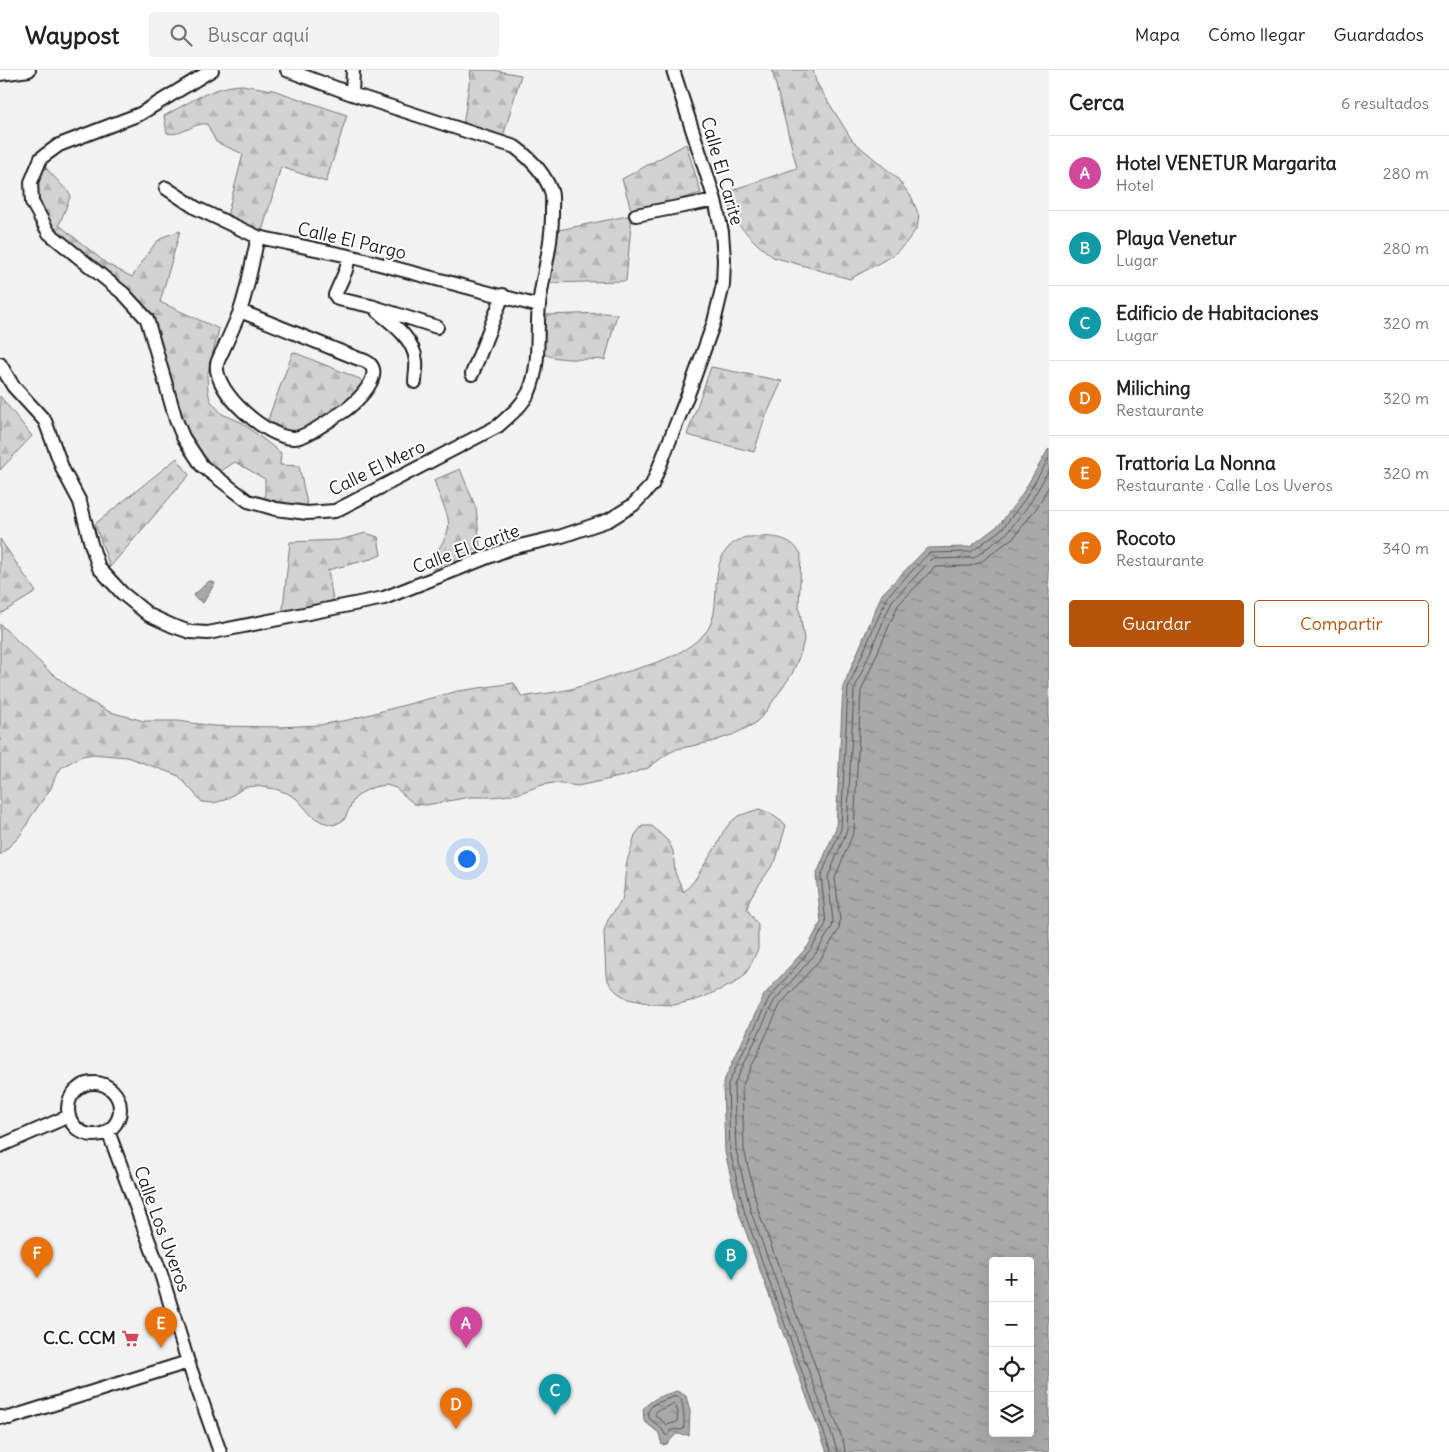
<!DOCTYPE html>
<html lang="es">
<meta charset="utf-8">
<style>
:root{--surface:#fff;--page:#f2f2f2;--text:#222;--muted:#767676;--line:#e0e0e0;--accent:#b45309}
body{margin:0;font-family:Delius,sans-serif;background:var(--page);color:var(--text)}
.controls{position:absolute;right:15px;bottom:15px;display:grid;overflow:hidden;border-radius:5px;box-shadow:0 5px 20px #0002}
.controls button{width:45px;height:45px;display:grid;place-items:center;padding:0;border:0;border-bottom:1px solid var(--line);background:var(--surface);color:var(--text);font:25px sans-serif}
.you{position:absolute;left:466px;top:788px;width:18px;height:18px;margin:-12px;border:4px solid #fff;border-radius:50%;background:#1a73e8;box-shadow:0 0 0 8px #1a73e833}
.badge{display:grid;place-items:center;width:32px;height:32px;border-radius:50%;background:var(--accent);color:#fff;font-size:16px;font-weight:700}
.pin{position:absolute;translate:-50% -41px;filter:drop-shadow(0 1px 2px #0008)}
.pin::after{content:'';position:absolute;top:26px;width:18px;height:15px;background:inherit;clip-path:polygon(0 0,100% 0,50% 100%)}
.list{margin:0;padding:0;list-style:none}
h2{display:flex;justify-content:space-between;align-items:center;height:65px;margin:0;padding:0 20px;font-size:21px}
h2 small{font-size:16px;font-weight:400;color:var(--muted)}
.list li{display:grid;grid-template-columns:32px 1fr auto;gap:15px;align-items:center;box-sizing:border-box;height:75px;padding:0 20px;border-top:1px solid var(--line)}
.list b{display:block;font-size:19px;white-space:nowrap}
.list p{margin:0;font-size:16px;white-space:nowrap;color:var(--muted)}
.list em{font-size:16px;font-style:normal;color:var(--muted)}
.actions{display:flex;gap:10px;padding:15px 20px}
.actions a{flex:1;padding:11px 0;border:1px solid var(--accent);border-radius:5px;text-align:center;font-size:18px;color:var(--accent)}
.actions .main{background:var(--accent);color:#fff}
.icon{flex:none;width:28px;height:28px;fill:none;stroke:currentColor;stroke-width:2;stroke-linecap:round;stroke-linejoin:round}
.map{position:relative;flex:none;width:1049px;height:1382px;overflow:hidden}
header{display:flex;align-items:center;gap:30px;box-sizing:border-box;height:70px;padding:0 25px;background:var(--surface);border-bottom:1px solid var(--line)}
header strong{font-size:24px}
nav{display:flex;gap:28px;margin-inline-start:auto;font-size:18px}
.search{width:350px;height:45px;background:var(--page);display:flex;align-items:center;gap:12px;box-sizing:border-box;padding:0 18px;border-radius:5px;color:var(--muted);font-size:19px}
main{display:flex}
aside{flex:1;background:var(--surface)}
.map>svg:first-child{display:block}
</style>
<header>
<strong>Waypost</strong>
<div class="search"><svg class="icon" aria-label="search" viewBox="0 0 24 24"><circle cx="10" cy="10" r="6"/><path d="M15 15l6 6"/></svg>Buscar aquí</div>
<nav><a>Mapa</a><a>Cómo llegar</a><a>Guardados</a></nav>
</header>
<main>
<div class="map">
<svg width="1049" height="1382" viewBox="0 0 1049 1382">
<defs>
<pattern id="forest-firs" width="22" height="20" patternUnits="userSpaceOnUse" patternTransform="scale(1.25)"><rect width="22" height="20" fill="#d2d2d2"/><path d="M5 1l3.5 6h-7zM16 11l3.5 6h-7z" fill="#b4b4b4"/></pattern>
<pattern id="water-ripples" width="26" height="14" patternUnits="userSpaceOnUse" patternTransform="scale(1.25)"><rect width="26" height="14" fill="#a8a8a8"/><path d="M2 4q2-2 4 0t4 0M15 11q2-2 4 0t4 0" fill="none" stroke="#888"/></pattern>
</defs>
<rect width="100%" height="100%" fill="#f2f2f2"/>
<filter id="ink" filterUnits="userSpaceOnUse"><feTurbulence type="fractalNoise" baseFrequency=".02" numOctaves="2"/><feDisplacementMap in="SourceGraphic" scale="10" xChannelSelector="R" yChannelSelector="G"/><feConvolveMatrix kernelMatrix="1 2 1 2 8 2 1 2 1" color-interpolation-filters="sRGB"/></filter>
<g filter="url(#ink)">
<!-- forest -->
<path fill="url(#forest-firs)" stroke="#777" d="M471 0H492L521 5 500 77 462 63Z
M772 0H813L816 12 852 70 897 108 912 128 919 146 917 158 905 174 892 186 850 209 773 187 757 174 734 150 726 122 797 98Z
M242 15 273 20 347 45 326 112 281 97 262 161 226 150 243 84 216 72 207 54C193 52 182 67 167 63L164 46C190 32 213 16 242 15Z
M686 74 701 123 632 143 622 109Z
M46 98 71 125 59 155 107 194 132 207 156 172 165 166 180 161 160 232 219 259 207 306 208 321 210 330 222 344 241 352 281 383 280 395 299 396 309 443 265 435V409L235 392 218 403 198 378 178 346 146 246 81 193 39 162 33 150V132L41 104Z
M632 145 626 211 547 213 559 160Z
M604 243 617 244 605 290C584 288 560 292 541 283L546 245Z
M293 282 360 309 364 314V320L302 364C287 363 279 357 268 349Z
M711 297 782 311 765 348 754 382 687 365Z
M0 326 32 366 0 400Z
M177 388 189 405 110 497 95 454Z
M460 399 476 438 480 477 433 499 431 489C461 451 446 450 434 410Z
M366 463 378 467 381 485 371 489 328 500 334 536 282 548 290 472 339 470Z
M746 467C768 467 788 463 801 484L799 537 804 569 801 582 792 604 764 644 754 654 732 665 711 672 677 679 667 684 648 698 624 706 578 716 553 713 542 715 517 724 493 727H470L426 735 414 734 396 718 386 715 374 717 363 722 354 729 344 750 334 755 322 752 312 746 297 729 287 723 275 719 256 716 245 717 225 730 213 733 202 732 179 706 127 687 93 684 82 686 62 697 55 707 51 718 30 748 25 758 18 768 0 785V554L49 601 85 629 110 642 144 651H179L212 656 279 657 319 655 348 650 458 621 514 613 522 627C538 624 555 623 571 619 587 615 603 608 619 604 649 595 683 587 705 563 728 537 699 483 746 467Z
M0 469 36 522 0 544Z
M759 739 770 743 786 755 776 790 750 828 747 839 758 855V879L749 898 743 907 733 914 699 929 674 935 652 934 628 929 618 923 611 916 606 906 604 861 608 850 622 830 624 820 626 795 635 765 642 756H652L668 771 673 781 675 803 684 822 694 811 719 772 723 762 730 753 738 746Z"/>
<!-- water -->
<path fill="url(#water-ripples)" stroke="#707070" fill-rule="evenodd" d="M1049 378V1382H827L740 1146 725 1082 723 1013 764 925 808 876 821 852 816 806 836 758 843 617 882 524 927 478 970 477 1000 454 1021 426ZM993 1191H1030V1363H993Z
M209 511 215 513 203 533 193 526Z
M677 1321 686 1326 690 1341 689 1365 676 1364 667 1374 662 1375 659 1363 644 1351 643 1339C652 1328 664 1325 677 1321Z"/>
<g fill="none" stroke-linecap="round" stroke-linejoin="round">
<!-- shore -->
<path stroke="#545454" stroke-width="1" d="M677 1326 681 1329C684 1339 684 1348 684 1358L682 1360 674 1359 666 1366 662 1359 649 1348 648 1341 654 1334Z
M675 1334 678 1342 677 1352 667 1355 655 1345 657 1341Z
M831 1382 745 1144 730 1081 728 1014 769 928 811 879 826 854 821 806 841 759 848 618 887 527 929 483 971 482 1003 458 1025 429 1049 388
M838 1382 751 1142 736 1080 734 1015 774 931 816 883 832 857 833 851 828 807 847 760 854 620 892 531 932 489 974 488 1007 463 1030 433 1049 400
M845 1382 844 1374 758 1140 744 1079 742 1017 780 935 822 887 839 859 840 850 835 808 854 761 861 621 898 535 935 497 970 496 981 492 1015 466 1037 437 1049 416"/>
<defs>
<path id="minor" d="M212 0 140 44 59 75 41 88 31 112 32 132 49 163 124 224 147 249 176 350 183 367 202 396 248 431 276 439 307 443 335 441 498 356C509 346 522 336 529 322 541 294 536 264 539 235 543 203 553 172 552 140 552 134 553 126 551 121 544 102 531 89 515 77L352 24 287 0
M0 4 29 0
M352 24 353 0
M166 118 196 138 258 167 349 186 539 236
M636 145 715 130
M349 186 346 200 335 225 338 229 371 236 437 257
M240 241 359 289C394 297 356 334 341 343 329 350 308 367 294 368 268 369 213 322 217 294 218 290 221 284 223 280 229 267 235 254 240 241 248 218 252 192 258 167
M377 241C393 254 414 269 416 291 417 298 415 305 415 312
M0 294 13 316 45 351 63 400 80 432 91 474 99 498 122 523 149 545 173 556 190 562 208 563 384 528 511 478 562 466 609 450 633 435 652 415 690 319 714 252 723 215 724 190 722 162 715 130 673 0
M472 304 503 225
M68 1039a26 26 0 1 1 52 0a26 26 0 1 1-52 0Z
M108 1061 161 1204 188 1292 220 1382
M0 1076 69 1046
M0 1347 9 1348 188 1292"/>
</defs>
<!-- minor casing -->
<use href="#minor" stroke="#1c1c1c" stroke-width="16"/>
<!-- minor -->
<use href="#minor" stroke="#fff" stroke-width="12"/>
</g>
</g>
<!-- icons -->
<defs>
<symbol id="supermarket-bare" viewBox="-9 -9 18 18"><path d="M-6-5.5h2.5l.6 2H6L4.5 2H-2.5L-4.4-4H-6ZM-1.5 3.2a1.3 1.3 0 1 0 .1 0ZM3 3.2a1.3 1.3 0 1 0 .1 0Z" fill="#d1495b" stroke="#fff" stroke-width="2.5" paint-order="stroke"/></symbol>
</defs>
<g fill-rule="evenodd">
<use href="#supermarket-bare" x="118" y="1256" width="25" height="25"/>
</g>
<g text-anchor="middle" stroke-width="4" stroke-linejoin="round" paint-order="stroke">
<!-- street labels -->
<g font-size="18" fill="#1c1c1c" stroke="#fff">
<text transform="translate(722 101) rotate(74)" y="6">Calle El Carite</text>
<text transform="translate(352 171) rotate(13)" y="6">Calle El Pargo</text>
<text transform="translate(377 398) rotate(-26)" y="6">Calle El Mero</text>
<text transform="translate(466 479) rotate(-20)" y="6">Calle El Carite</text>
<text transform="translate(162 1159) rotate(70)" y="6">Calle Los Uveros</text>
</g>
<!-- poi labels -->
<g font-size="18" font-weight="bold" fill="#1c1c1c" stroke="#fff" text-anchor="end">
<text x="116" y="1274">C.C. CCM</text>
</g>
</g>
</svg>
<div class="controls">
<button>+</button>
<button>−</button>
<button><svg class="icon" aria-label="locate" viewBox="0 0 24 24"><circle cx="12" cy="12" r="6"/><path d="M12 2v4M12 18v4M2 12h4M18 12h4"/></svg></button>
<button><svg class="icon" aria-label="layers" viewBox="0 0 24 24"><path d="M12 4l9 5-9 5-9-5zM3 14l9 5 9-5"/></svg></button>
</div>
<div class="you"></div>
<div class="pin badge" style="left:466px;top:1278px;background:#d1479c">A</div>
<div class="pin badge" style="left:731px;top:1210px;background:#0f9aa8">B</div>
<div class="pin badge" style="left:555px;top:1345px;background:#0f9aa8">C</div>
<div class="pin badge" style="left:456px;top:1359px;background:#e8710a">D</div>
<div class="pin badge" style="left:161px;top:1278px;background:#e8710a">E</div>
<div class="pin badge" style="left:37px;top:1208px;background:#e8710a">F</div>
</div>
<aside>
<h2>Cerca<small>6 resultados</small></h2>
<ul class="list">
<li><span class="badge" style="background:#d1479c">A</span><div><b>Hotel VENETUR Margarita</b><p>Hotel</p></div><em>280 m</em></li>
<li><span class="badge" style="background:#0f9aa8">B</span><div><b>Playa Venetur</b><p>Lugar</p></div><em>280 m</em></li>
<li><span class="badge" style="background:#0f9aa8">C</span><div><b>Edificio de Habitaciones</b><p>Lugar</p></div><em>320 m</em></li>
<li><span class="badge" style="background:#e8710a">D</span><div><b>Miliching</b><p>Restaurante</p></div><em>320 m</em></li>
<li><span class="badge" style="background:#e8710a">E</span><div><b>Trattoria La Nonna</b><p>Restaurante · Calle Los Uveros</p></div><em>320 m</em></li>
<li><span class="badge" style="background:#e8710a">F</span><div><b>Rocoto</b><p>Restaurante</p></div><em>340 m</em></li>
</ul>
<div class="actions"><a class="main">Guardar</a><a>Compartir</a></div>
</aside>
</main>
